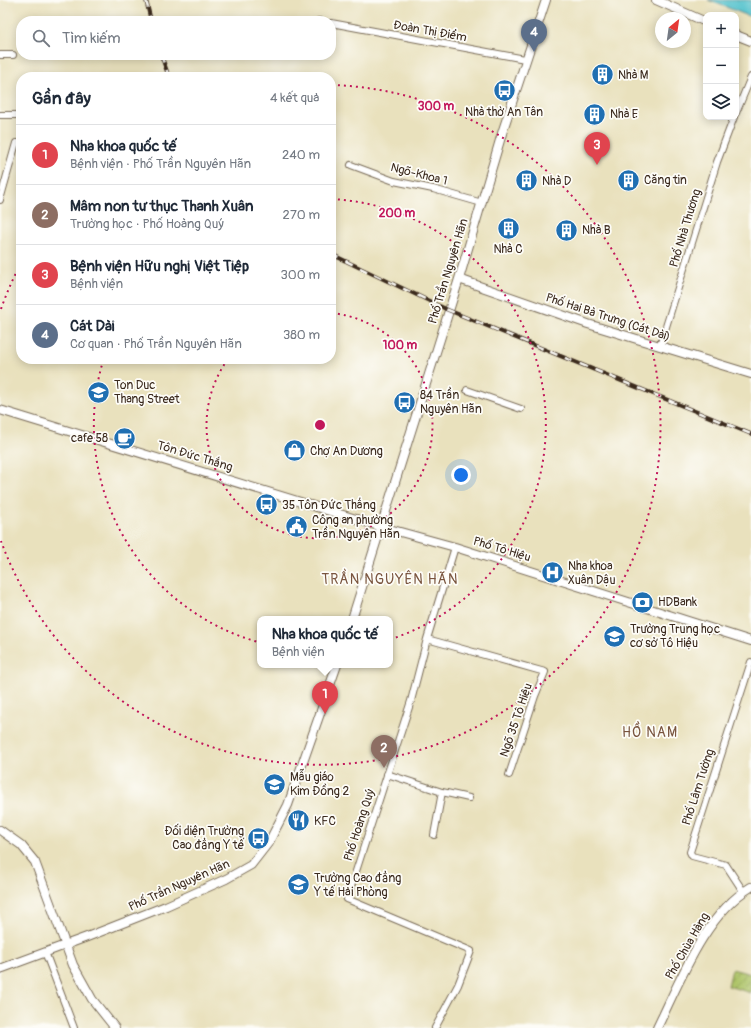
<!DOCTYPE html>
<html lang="vi">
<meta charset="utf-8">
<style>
:root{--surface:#fff;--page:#f6f6f7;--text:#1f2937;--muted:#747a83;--line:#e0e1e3;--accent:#d93025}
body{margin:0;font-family:Pangolin,sans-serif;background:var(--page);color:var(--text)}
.controls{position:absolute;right:12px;top:12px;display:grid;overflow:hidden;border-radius:8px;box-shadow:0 2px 10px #0003}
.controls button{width:36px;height:36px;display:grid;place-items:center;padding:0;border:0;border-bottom:1px solid var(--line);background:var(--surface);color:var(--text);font:20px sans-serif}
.compass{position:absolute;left:655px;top:12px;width:36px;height:36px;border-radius:50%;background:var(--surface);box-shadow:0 2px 10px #0003;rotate:29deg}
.you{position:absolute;left:461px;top:475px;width:14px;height:14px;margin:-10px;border:3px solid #fff;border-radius:50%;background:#1a73e8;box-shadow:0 0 0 6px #1a73e833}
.badge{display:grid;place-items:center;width:26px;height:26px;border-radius:50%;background:var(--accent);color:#fff;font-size:13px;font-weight:700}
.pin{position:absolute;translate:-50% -33px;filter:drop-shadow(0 1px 2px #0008)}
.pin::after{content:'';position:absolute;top:21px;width:14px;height:12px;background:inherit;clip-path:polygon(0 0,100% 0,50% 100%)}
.popup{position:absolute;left:257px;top:616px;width:136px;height:52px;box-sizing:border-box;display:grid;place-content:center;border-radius:8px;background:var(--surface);filter:drop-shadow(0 1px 3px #0005);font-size:13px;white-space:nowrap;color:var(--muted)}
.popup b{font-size:15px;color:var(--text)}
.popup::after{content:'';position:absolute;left:50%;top:100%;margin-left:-8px;border:8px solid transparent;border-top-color:var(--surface)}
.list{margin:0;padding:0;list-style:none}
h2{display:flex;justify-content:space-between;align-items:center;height:52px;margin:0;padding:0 16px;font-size:17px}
h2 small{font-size:13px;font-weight:400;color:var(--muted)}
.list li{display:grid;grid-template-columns:26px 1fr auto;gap:12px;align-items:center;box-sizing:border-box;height:60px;padding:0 16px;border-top:1px solid var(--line)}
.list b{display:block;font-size:15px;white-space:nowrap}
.list p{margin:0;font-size:13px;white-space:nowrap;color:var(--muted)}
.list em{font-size:13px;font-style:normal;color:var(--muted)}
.icon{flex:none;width:22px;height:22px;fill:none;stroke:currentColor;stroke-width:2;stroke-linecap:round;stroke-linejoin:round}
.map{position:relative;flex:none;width:751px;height:1028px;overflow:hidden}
.search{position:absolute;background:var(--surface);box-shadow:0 2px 10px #0003;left:16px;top:16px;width:320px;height:44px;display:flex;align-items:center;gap:10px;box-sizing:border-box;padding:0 14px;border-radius:16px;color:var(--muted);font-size:15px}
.panel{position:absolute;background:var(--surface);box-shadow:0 2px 10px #0003;left:16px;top:72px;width:320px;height:292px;border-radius:16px}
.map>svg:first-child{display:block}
</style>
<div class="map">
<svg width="751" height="1028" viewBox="0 0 751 1028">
<defs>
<pattern id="garden-furrows" width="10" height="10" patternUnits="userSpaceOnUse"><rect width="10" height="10" fill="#aec469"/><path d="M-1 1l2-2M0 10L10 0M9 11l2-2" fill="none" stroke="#8f9f56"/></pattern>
</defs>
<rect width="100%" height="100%" fill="#fdfcf7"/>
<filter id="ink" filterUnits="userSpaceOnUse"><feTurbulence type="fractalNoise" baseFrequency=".025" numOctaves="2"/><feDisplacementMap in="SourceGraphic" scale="8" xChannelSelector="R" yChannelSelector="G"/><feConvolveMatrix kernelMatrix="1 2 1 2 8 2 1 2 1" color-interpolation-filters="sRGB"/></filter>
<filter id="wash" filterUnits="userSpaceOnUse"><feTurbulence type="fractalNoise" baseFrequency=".012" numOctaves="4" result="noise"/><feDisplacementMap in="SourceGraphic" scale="16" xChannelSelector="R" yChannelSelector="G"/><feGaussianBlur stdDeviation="0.9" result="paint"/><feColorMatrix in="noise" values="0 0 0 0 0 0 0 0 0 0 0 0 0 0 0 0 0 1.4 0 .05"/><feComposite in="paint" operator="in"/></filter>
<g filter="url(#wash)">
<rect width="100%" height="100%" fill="#e9e1bd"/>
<!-- garden -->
<path fill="url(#garden-furrows)" stroke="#747744" d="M732 969 751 974V993L728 986Z"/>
<!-- water -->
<path fill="#56c3cd" stroke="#487676" d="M708 0H751V17Z"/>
</g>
<g filter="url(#ink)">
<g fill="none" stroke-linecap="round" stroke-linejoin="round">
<defs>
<path id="street" d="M319 21H320
M331 23 525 59
M0 55H13
M736 113 751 77
M0 115H21
M351 165 394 181 433 189 482 203
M0 200 16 143H21
M660 346 717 162 734 117
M467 390 521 409
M427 639 545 672 535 696 509 775
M387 774 442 792 469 798
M434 835 442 792
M743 891 726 865 692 856 690 852 751 662
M45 952 74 1028
M435 1028 458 985 471 951 347 899 411 701 427 639 455 547"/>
<path id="secondary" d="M656 0 706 22
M736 35 751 41
M459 279 588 324 751 374
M0 410 382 527 455 547 751 641
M352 619 459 279 503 130 546 0
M0 830 21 845 35 862 73 965 92 999 115 1028
M0 969 87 937 166 906 226 879 251 865 269 842 288 805 337 665
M657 1028C680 981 705 914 751 887"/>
</defs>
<!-- street casing -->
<use href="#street" stroke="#786a56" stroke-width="8"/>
<!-- secondary casing -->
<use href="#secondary" stroke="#786a56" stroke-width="10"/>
<!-- street -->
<use href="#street" stroke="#fff" stroke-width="6"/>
<!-- secondary -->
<use href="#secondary" stroke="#fff" stroke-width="8"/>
<defs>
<path id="rail" d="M146 0 151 21
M161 55 169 77
M331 254 448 310 751 434"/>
</defs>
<!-- rail casing -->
<use href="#rail" stroke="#3b2a1e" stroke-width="4"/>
<!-- rail -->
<use href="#rail" stroke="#fdfcf7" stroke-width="2.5" stroke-dasharray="8" stroke-linecap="butt"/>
</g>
</g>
<!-- distance rings -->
<g fill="none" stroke="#c2185b" stroke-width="2" stroke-dasharray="2 4">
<path d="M332 313A113 113 0 1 1 228 359"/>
<path d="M332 199A226 226 0 1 1 103 361"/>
<path d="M1 309A340 340 0 0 1 20 265M332 85A340 340 0 1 1 1 541"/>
</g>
<!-- icons -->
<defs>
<symbol id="building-disc" viewBox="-11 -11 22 22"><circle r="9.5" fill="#1f6fb2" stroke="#fdfcf7"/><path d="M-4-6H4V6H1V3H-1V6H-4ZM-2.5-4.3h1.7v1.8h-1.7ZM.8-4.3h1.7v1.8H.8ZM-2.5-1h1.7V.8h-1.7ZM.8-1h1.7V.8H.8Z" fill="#fff"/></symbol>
<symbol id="bus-disc" viewBox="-11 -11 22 22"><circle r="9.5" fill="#1f6fb2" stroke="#fdfcf7"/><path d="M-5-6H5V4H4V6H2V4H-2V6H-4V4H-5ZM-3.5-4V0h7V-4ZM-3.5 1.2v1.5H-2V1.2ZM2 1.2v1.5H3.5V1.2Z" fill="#fff"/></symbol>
<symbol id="school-disc" viewBox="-11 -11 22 22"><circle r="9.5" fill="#1f6fb2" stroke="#fdfcf7"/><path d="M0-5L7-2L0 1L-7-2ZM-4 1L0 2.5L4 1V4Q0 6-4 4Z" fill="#fff"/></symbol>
<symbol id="cafe-disc" viewBox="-11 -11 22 22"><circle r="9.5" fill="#1f6fb2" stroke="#fdfcf7"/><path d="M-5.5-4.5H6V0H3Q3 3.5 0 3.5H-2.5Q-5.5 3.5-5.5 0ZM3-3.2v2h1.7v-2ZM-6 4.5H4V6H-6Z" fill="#fff"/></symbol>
<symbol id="shop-disc" viewBox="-11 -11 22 22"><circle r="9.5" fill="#1f6fb2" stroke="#fdfcf7"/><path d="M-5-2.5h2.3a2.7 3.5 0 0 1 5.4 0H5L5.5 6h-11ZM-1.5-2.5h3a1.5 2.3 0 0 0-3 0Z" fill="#fff"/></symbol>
<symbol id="civic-disc" viewBox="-11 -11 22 22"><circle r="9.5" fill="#1f6fb2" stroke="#fdfcf7"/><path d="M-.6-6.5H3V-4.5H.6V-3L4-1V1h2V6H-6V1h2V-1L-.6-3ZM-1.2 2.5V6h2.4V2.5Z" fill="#fff"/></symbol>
<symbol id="hospital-disc" viewBox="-11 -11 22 22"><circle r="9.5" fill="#1f6fb2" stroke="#fdfcf7"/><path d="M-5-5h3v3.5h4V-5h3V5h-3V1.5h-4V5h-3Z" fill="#fff"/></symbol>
<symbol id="bank-disc" viewBox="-11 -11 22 22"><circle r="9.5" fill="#1f6fb2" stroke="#fdfcf7"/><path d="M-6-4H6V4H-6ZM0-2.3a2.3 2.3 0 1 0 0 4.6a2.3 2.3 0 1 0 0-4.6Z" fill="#fff"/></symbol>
<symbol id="restaurant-disc" viewBox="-11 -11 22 22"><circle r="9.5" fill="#1f6fb2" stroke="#fdfcf7"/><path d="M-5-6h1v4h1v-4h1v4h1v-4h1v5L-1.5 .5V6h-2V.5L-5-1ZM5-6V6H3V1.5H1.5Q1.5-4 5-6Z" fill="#fff"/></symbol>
<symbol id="university-disc" viewBox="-11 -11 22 22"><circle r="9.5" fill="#1f6fb2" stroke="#fdfcf7"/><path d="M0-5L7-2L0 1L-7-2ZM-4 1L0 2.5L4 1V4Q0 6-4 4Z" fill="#fff"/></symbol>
</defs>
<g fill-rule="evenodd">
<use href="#building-disc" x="590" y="62" width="25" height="25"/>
<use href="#bus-disc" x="492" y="78" width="25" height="25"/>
<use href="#building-disc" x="582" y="102" width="25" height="25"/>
<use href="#building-disc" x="616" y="168" width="25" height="25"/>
<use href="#building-disc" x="514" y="168" width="25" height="25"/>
<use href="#building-disc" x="496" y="216" width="25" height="25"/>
<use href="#building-disc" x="554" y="218" width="25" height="25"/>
<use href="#school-disc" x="86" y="380" width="25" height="25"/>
<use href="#bus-disc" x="392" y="390" width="25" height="25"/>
<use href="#cafe-disc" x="112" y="426" width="25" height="25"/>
<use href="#shop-disc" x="282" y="438" width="25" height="25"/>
<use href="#bus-disc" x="254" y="492" width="25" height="25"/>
<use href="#civic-disc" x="284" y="514" width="25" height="25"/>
<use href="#hospital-disc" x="540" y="560" width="25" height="25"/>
<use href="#bank-disc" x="630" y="590" width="25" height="25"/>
<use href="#school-disc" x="602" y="624" width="25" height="25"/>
<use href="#school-disc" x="262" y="772" width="25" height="25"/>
<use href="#restaurant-disc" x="286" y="808" width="25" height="25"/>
<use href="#bus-disc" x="246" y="826" width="25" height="25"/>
<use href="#university-disc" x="286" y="872" width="25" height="25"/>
</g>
<g text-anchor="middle" stroke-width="3.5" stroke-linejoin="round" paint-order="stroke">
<!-- street labels -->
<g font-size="12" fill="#3b2a1e" stroke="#fdfcf7">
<text transform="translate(430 31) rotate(10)" y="4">Đoàn Thị Điểm</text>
<text transform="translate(419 174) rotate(14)" y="4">Ngõ-Khoa 1</text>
<text transform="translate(685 228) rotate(-73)" y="4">Phố Nhà Thương</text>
<text transform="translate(448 271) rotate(-73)" y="4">Phố Trần Nguyên Hãn</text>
<text transform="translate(608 317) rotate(18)" y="4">Phố Hai Bà Trưng (Cát Dài)</text>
<text transform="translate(195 456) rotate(17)" y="4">Tôn Đức Thắng</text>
<text transform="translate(502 549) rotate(17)" y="4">Phố Tô Hiệu</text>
<text transform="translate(516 720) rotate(-71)" y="4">Ngõ 35 Tô Hiệu</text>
<text transform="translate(698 787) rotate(-72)" y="4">Phố Lâm Tường</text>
<text transform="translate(359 825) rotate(-72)" y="4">Phố Hoàng Quý</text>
<text transform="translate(179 885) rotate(-24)" y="4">Phố Trần Nguyên Hãn</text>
<text transform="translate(687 946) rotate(-60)" y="4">Phố Chùa Hàng</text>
</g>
<!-- poi labels -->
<g font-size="12" fill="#3b2a1e" stroke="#fdfcf7" text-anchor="start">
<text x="618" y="79">Nhà M</text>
<text x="504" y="116" text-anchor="middle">Nhà thờ An Tân</text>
<text x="610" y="118">Nhà E</text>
<text x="644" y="184">Căng tin</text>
<text x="542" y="185">Nhà D</text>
<text x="582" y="234">Nhà B</text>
<text x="508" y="253" text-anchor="middle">Nhà C</text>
<text x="114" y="389">Ton Duc<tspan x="114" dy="14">Thang Street</tspan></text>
<text x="420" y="399">84 Trần<tspan x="420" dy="14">Nguyên Hãn</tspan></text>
<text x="108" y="442" text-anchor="end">cafe 58</text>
<text x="310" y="455">Chợ An Dương</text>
<text x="282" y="509">35 Tôn Đức Thắng</text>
<text x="312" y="524">Công an phường<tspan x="312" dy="14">Trần Nguyên Hãn</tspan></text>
<text x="568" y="570">Nha khoa<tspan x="568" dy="14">Xuân Dậu</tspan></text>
<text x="658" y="606">HDBank</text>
<text x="630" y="633">Trường Trung học<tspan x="630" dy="14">cơ sở Tô Hiệu</tspan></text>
<text x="290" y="781">Mẫu giáo<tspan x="290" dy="14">Kim Đồng 2</tspan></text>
<text x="314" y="825">KFC</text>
<text x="244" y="835" text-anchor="end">Đối diện Trường<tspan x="244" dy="14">Cao đẳng Y tế</tspan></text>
<text x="314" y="882">Trường Cao đẳng<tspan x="314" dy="14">Y tế Hải Phòng</tspan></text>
</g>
<!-- quarter labels -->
<g font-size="14" letter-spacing="1" fill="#79543e" stroke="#fdfcf7">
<text x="390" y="584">TRẦN NGUYÊN HÃN</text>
<text x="650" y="737">HỒ NAM</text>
</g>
</g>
<circle cx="320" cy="425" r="6" fill="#c2185b" stroke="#fdfcf7" stroke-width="2"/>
<g font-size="12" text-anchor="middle" font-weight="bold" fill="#c2185b" stroke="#fdfcf7" stroke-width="3.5" stroke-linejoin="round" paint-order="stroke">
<text x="436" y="110">300 m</text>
<text x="397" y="217">200 m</text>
<text x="400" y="349">100 m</text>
</g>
</svg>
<div class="controls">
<button>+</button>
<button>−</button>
<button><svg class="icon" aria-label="layers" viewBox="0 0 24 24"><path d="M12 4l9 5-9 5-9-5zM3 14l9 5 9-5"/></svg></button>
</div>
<svg class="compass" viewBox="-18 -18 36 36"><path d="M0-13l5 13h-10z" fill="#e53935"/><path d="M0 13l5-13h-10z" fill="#747a83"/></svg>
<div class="you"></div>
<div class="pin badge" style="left:325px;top:714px;background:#e0444e">1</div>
<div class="popup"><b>Nha khoa quốc tế</b>Bệnh viện</div>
<div class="pin badge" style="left:384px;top:768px;background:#8d6e63">2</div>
<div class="pin badge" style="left:597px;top:165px;background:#e0444e">3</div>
<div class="pin badge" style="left:534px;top:52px;background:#5c6f8a">4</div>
<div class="search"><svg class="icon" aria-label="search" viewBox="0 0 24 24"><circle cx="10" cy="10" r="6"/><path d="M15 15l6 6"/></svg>Tìm kiếm</div>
<section class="panel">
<h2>Gần đây<small>4 kết quả</small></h2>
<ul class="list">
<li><span class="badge" style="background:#e0444e">1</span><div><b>Nha khoa quốc tế</b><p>Bệnh viện · Phố Trần Nguyên Hãn</p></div><em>240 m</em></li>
<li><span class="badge" style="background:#8d6e63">2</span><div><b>Mâm non tư thục Thanh Xuân</b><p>Trường học · Phố Hoàng Quý</p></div><em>270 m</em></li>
<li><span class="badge" style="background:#e0444e">3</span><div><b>Bệnh viện Hữu nghị Việt Tiệp</b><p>Bệnh viện</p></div><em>300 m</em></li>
<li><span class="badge" style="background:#5c6f8a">4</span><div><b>Cát Dài</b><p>Cơ quan · Phố Trần Nguyên Hãn</p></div><em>380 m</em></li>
</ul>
</section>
</div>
